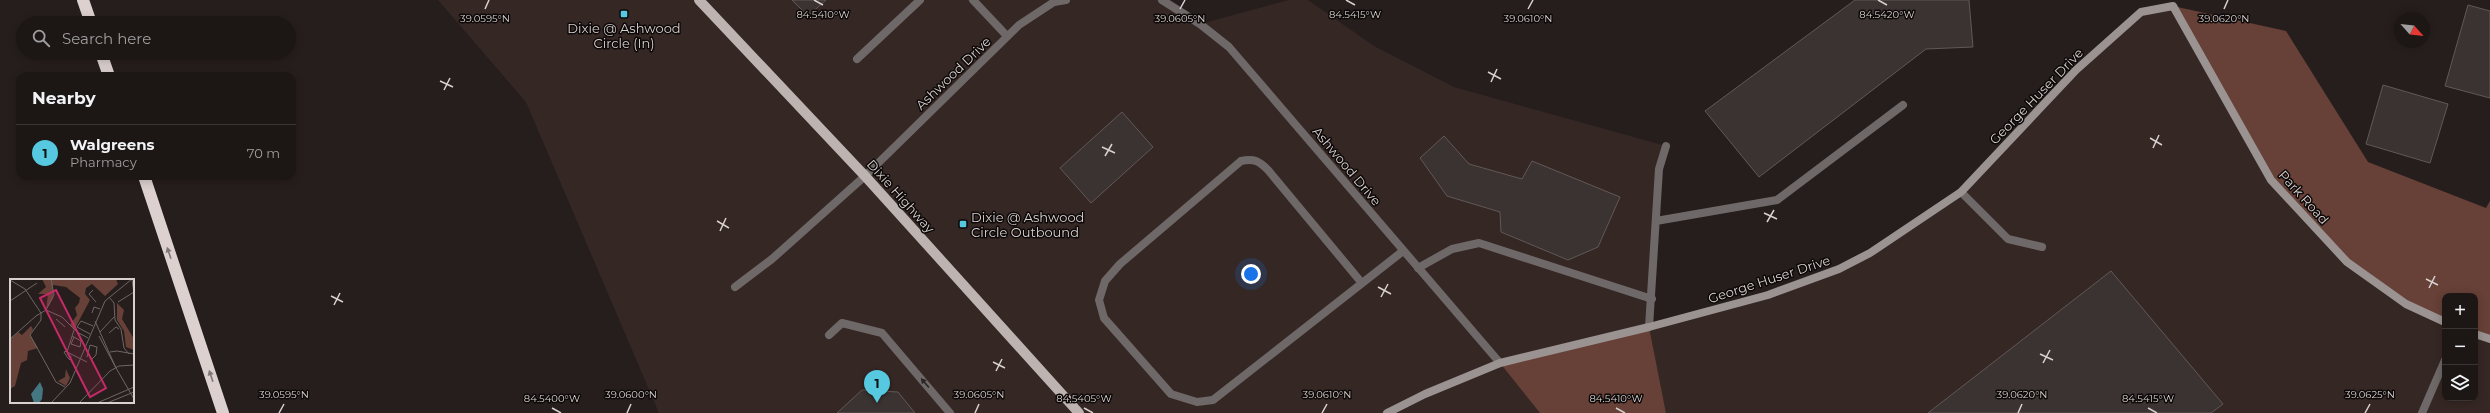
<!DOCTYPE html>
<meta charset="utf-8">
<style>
:root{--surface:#1c1615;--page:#292322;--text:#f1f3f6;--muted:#a09fa0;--line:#3a3534;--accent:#56c9e0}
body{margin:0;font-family:Montserrat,sans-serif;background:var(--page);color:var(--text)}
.controls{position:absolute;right:12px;bottom:12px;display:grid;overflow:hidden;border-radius:8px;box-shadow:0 2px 10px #0003}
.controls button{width:36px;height:36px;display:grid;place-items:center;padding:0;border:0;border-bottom:1px solid var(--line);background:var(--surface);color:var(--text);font:20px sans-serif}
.compass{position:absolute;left:2394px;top:12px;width:36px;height:36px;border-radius:50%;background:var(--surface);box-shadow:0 2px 10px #0003;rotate:117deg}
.you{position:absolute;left:1251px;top:274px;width:14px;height:14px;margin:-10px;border:3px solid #fff;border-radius:50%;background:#1a73e8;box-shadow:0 0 0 6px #1a73e833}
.badge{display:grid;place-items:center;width:26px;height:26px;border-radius:50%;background:var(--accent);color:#111;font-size:13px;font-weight:700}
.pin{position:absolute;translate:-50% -33px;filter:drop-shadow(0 1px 2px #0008)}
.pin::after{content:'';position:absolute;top:21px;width:14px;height:12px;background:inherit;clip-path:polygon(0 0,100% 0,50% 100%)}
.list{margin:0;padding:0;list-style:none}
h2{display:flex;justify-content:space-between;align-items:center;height:52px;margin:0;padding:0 16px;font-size:17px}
h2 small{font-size:13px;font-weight:400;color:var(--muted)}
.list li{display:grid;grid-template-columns:26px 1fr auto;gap:12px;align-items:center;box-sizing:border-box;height:56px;padding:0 16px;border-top:1px solid var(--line)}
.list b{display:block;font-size:15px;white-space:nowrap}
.list p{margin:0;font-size:13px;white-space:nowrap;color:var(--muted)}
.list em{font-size:13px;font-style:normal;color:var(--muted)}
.icon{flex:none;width:22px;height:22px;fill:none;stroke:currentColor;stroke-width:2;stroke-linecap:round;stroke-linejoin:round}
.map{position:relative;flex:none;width:2490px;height:413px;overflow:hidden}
.search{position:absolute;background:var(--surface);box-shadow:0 2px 10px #0003;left:16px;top:16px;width:280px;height:44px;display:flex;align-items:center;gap:10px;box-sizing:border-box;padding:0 14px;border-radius:22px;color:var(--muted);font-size:15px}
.panel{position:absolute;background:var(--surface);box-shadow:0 2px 10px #0003;left:16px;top:72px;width:280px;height:108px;border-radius:12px}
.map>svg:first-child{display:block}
</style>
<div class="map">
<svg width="2490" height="413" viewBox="0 0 2490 413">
<rect width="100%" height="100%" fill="#261e1c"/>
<!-- built -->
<path fill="#352724" d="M438 0H1162L1200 24 1289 0H1308L1374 46 1454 87 1666 146 1659 169 1649 327 1839 269 1961 192 2076 70 2141 12 2173 6 2445 322V398H2475V334L2490 339V413H1666L1649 328 1501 363 1540 413H659L526 102Z"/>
<!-- forest -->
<path fill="#674037" d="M2173 6 2286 31 2368 162 2486 208 2490 201V339L2475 334V296H2445V322L2406 304 2347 262 2271 180Z
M1649 327 1666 413H1540L1500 363Z"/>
<!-- building -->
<path fill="#3b3331" stroke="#625856" d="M792 0H826L808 16Z
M1855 0H1969L1973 47 1926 49 1759 177 1705 111Z
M2468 5 2490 11V98L2445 86Z
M2383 85 2448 104 2430 163 2366 144Z
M1122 112 1153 147 1091 203 1060 168Z
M1444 136 1469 164 1522 179 1532 161 1620 197 1598 247 1568 260 1501 232 1500 212 1447 196 1420 158Z
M2111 271 2223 404 2211 413H1928Z
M862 390 898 392 915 413H837Z"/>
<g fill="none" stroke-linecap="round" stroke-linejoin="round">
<!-- lane -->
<path stroke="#6e6968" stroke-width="8" d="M973 0 1007 36
M857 59 920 0
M1961 192 2008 239 2042 247
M1656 221 1777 200 1903 105
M1418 268 1452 249 1479 243 1652 299
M1361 282 1268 170C1259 161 1254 158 1241 161L1120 264 1105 281 1099 300 1104 318 1171 394 1197 402 1213 400 1403 251
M735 287 772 259 865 176
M1649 327 1659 169 1666 146
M829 335 842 323 882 333 950 413
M2422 413 2445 360"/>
<!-- street -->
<path stroke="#6e6968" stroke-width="8" d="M1162 0 1200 24 1229 47 1500 363
M865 176 1019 25 1054 2 1066 0"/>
<!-- secondary -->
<path stroke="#9a9391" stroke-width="8" d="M2475 334 2490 339
M1387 413 1425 394 1500 363 1649 327 1768 295 1839 269 1870 253 1961 192 2076 70 2141 12 2173 6 2271 180 2347 262 2406 304 2445 322"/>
<!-- primary -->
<path stroke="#bdb4b1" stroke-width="10" d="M699 0 865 176 1079 413"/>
<!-- highway -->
<path stroke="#dcd1ce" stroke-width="12" d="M83 0 91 23
M101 53 109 76
M144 176 223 413"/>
</g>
<!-- one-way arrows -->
<defs><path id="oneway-solid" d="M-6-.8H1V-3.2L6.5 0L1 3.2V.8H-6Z"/></defs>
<g fill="#7f7775">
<use href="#oneway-solid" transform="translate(169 253) rotate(-109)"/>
<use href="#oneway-solid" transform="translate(211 376) rotate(-109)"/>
</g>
<use fill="#2a2625" href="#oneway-solid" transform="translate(925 383) rotate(-131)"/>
<!-- ticks -->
<path fill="none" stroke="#d7d1d0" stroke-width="1.5" d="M814 0 823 5M1346 0 1355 5M1878 0 1887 5M485 9 489 0M1180 9 1185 0M1528 9 1533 0M2224 9 2228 0M1488 72 1501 79M440 81 453 87M1491 82 1497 69M444 90 450 78M2150 138 2162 145M1102 147 1115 153M2153 148 2159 135M1105 156 1112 144M1764 213 1777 219M717 221 729 228M1767 222 1774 210M720 231 726 218M2426 279 2438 285M1378 287 1391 294M2429 288 2435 276M331 296 343 302M1381 297 1388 284M334 305 340 293M2040 354 2053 360M993 362 1005 368M2043 363 2050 350M996 371 1002 359M552 408 561 413M1084 408 1093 413M1616 408 1625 413M2148 408 2157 413M279 413 284 404M627 413 631 404M975 413 979 404M1322 413 1327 404M2018 413 2022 404M2365 413 2370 404"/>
<!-- markers -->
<g fill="#56c9e0" stroke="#0d0908" stroke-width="1.5">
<rect x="620" y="10" width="8" height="8" rx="2"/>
<rect x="959" y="220" width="8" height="8" rx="2"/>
</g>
<g text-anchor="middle" stroke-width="3" stroke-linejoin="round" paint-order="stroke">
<!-- poi labels -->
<g font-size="13" fill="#d7d1d0" stroke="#0d0908">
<text x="624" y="33">Dixie @ Ashwood<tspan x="624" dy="15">Circle (In)</tspan></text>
<text x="971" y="222" text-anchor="start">Dixie @ Ashwood<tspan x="971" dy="15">Circle Outbound</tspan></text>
</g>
<!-- street labels -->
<g font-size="13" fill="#d7d1d0" stroke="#0d0908">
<text transform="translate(953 73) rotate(-44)" y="5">Ashwood Drive</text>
<text transform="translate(2036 96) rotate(-46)" y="5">George Huser Drive</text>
<text transform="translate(1347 166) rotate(50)" y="5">Ashwood Drive</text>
<text transform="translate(901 196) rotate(48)" y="5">Dixie Highway</text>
<text transform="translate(2304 197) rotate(48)" y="5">Park Road</text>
<text transform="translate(1769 279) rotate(-18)" y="5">George Huser Drive</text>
</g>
</g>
<!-- overview -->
<g transform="translate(10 279)">
<rect width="124" height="124" fill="#261e1c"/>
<path d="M32 0H106L108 5 95 17 82 5 76 9 75 15 80 21 64 51 60 46 67 36 65 29 69 24 70 19 56 8 43 6V19L36 31 38 15H28L36 8ZM107 24 114 31 112 40 124 60V71L116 68 114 52 107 41ZM21 47 23 50 20 56 28 69 18 72 17 81 11 84 5 107 0 110V60L8 53 12 56ZM56 90 60 99 56 107 48 102 55 98Z" fill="#674037"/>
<path d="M30 103 33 110 32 120 29 124H24L21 115Z" fill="#447782"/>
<path fill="none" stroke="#6d6664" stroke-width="1" d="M0 1 15 10 31 34V41L20 56 46 103 55 108M122 1 124 14M83 11 79 15 86 23M99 18 104 24 105 41 111 50 114 69 119 75M0 22 27 4M108 23 124 13M36 31 52 38 67 53 78 59M82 34 84 28 90 30M46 40 55 48M85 42 106 89 124 120M64 51 57 73 77 83M90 53 104 38M99 54 106 48 109 50M80 55 67 48 71 42 83 47M62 57 71 62 70 68 61 65 64 58M89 57 106 89M0 60 26 37 36 31 44 16 41 0M57 72 54 73 58 79 60 81 61 77M100 73 107 72 124 75M77 78 80 66 87 68 86 76 82 80M41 124 60 104 95 22 122 0M69 124 100 92 109 87 124 86M87 124 124 108M97 124 124 113"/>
<path fill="#c42a67" fill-opacity="0.15" stroke="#c42a67" stroke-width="2" d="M46 11 96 109 80 118 30 19Z"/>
<rect width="124" height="124" fill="none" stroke="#d7d1d0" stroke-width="2"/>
</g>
<g font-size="10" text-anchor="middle" fill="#d7d1d0" stroke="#0d0908" stroke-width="3" stroke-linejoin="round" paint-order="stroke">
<text x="823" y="18">84.5410°W</text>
<text x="1355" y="18">84.5415°W</text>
<text x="1887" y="18">84.5420°W</text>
<text x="485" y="22">39.0595°N</text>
<text x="1180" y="22">39.0605°N</text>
<text x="1528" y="22">39.0610°N</text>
<text x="2224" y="22">39.0620°N</text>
<text x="284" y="398">39.0595°N</text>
<text x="631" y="398">39.0600°N</text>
<text x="979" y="398">39.0605°N</text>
<text x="1327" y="398">39.0610°N</text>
<text x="2022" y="398">39.0620°N</text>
<text x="2370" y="398">39.0625°N</text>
<text x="552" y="402">84.5400°W</text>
<text x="1084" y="402">84.5405°W</text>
<text x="1616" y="402">84.5410°W</text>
<text x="2148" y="402">84.5415°W</text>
</g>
</svg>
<div class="controls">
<button>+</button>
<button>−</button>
<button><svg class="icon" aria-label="layers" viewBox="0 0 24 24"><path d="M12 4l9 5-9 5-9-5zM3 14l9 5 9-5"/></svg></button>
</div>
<svg class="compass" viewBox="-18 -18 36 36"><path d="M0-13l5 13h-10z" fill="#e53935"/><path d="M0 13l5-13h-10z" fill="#a09fa0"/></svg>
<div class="you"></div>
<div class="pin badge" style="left:877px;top:403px">1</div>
<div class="search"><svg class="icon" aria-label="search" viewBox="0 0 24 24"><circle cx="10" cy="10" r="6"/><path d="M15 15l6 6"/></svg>Search here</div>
<section class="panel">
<h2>Nearby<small></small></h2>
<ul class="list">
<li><span class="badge">1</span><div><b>Walgreens</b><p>Pharmacy</p></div><em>70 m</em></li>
</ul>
</section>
</div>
